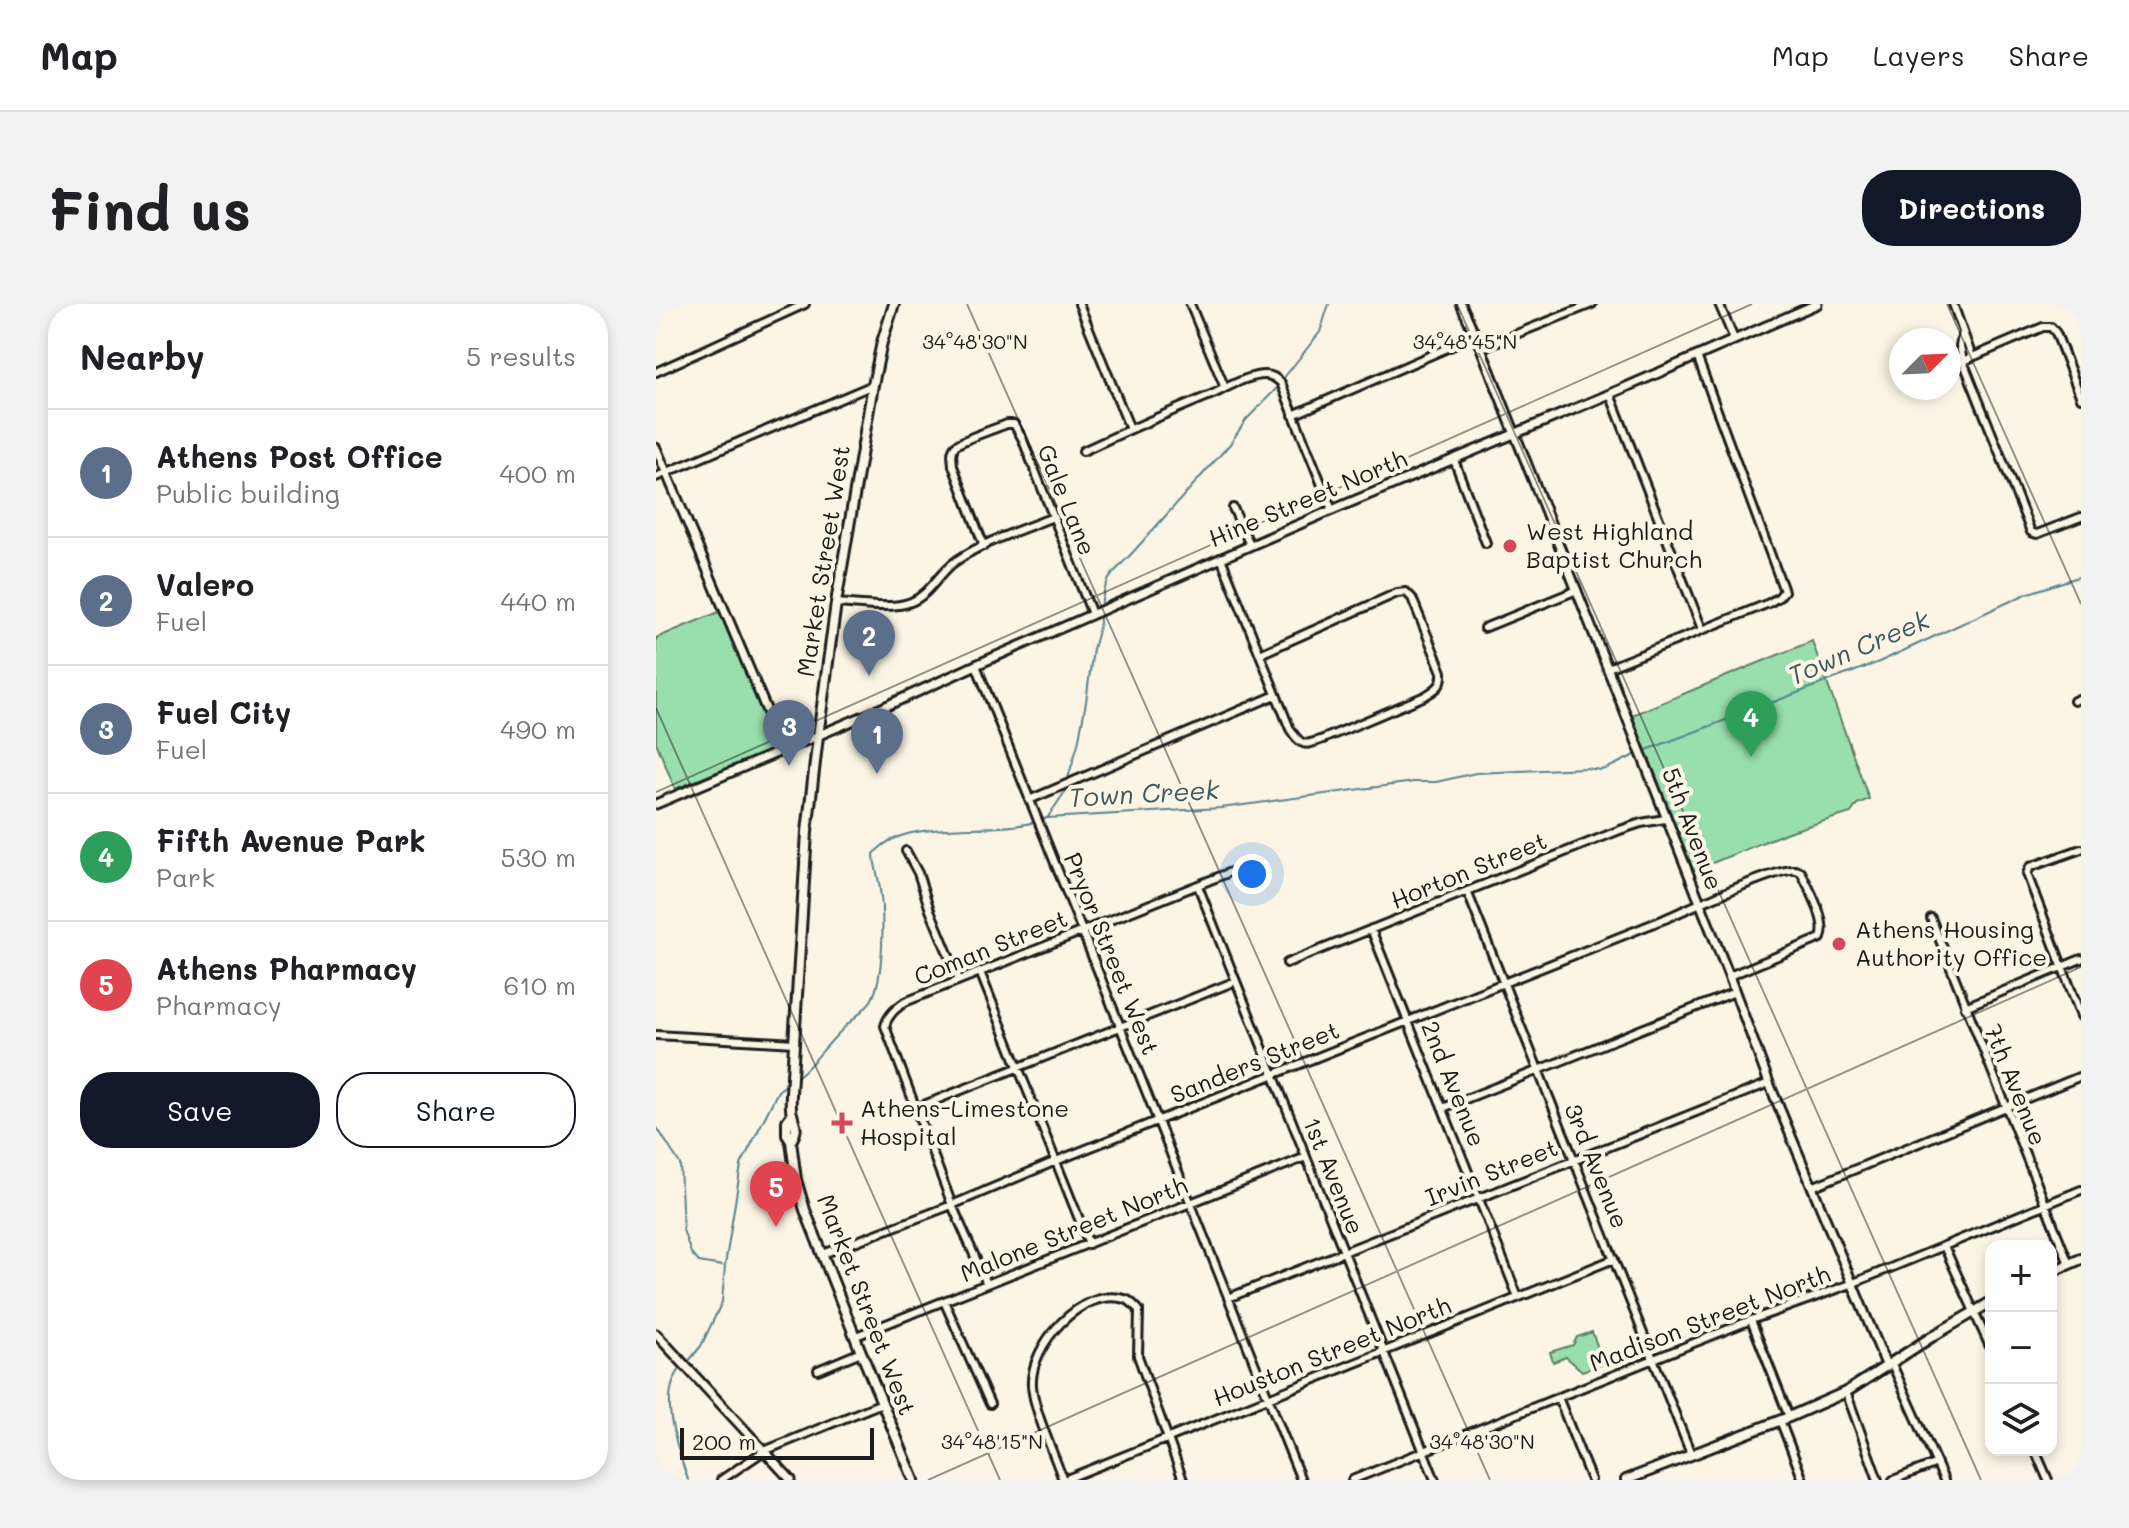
<!DOCTYPE html>
<meta charset="utf-8">
<style>
:root{--surface:#fff;--page:#f2f2f2;--text:#202124;--muted:#757577;--line:#e0e0e0;--accent:#111827}
body{margin:0;font-family:Mali,sans-serif;background:var(--page);color:var(--text)}
.controls{position:absolute;right:24px;bottom:24px;display:grid;overflow:hidden;border-radius:16px;box-shadow:0 4px 12px #0003}
.controls button{width:72px;height:72px;display:grid;place-items:center;padding:0;border:0;border-bottom:2px solid var(--line);background:var(--surface);color:var(--text);font:40px sans-serif}
.compass{position:absolute;left:1233px;top:24px;width:72px;height:72px;border-radius:50%;background:var(--surface);box-shadow:0 4px 12px #0003;rotate:66deg}
.scale{position:absolute;left:24px;bottom:20px;width:194px;box-sizing:border-box;padding-left:8px;border:4px solid #1c1c1c;border-top:0;font-size:22px;line-height:28px;white-space:nowrap;color:#1c1c1c;-webkit-text-stroke:6px #fcf5e5;paint-order:stroke}
.you{position:absolute;left:596px;top:570px;width:28px;height:28px;margin:-20px;border:6px solid #fff;border-radius:50%;background:#1a73e8;box-shadow:0 0 0 12px #1a73e833}
.badge{display:grid;place-items:center;width:52px;height:52px;border-radius:50%;background:var(--accent);color:#fff;font-size:26px;font-weight:700}
.pin{position:absolute;translate:-50% -66px;filter:drop-shadow(0 2px 4px #0008)}
.pin::after{content:'';position:absolute;top:42px;width:28px;height:24px;background:inherit;clip-path:polygon(0 0,100% 0,50% 100%)}
.list{margin:0;padding:0;list-style:none}
h2{display:flex;justify-content:space-between;align-items:center;height:104px;margin:0;padding:0 32px;font-size:34px}
h2 small{font-size:26px;font-weight:400;color:var(--muted)}
.list li{display:grid;grid-template-columns:52px 1fr auto;gap:24px;align-items:center;box-sizing:border-box;height:128px;padding:0 32px;border-top:2px solid var(--line)}
.list b{display:block;font-size:30px;white-space:nowrap}
.list p{margin:0;font-size:26px;white-space:nowrap;color:var(--muted)}
.list em{font-size:26px;font-style:normal;color:var(--muted)}
.actions{display:flex;gap:16px;padding:24px 32px}
.actions a{flex:1;padding:18px 0;border:2px solid var(--accent);border-radius:32px;text-align:center;font-size:28px;color:var(--accent)}
.actions .main{background:var(--accent);color:#fff}
.icon{flex:none;width:44px;height:44px;fill:none;stroke:currentColor;stroke-width:2;stroke-linecap:round;stroke-linejoin:round}
.map{position:relative;flex:none;width:1425px;height:1176px;overflow:hidden;border-radius:32px}
header{display:flex;align-items:center;gap:48px;box-sizing:border-box;height:112px;padding:0 40px;background:var(--surface);border-bottom:2px solid var(--line)}
header strong{font-size:38px}
nav{display:flex;gap:44px;margin-inline-start:auto;font-size:28px}
.intro{display:flex;align-items:center;justify-content:space-between;box-sizing:border-box;height:192px;padding:0 48px}
h1{margin:0;font-size:56px}
.button{padding:20px 36px;border-radius:32px;background:var(--accent);color:#fff;font-size:28px;font-weight:700}
main{display:flex;gap:48px;padding:0 48px}
aside{flex:1;background:var(--surface);border-radius:32px;box-shadow:0 4px 12px #0003}
.map>svg:first-child{display:block}
</style>
<header>
<strong>Map</strong>
<nav><a>Map</a><a>Layers</a><a>Share</a></nav>
</header>
<div class="intro"><h1>Find us</h1><a class="button">Directions</a></div>
<main>
<aside>
<h2>Nearby<small>5 results</small></h2>
<ul class="list">
<li><span class="badge" style="background:#5c6f8a">1</span><div><b>Athens Post Office</b><p>Public building</p></div><em>400 m</em></li>
<li><span class="badge" style="background:#5c6f8a">2</span><div><b>Valero</b><p>Fuel</p></div><em>440 m</em></li>
<li><span class="badge" style="background:#5c6f8a">3</span><div><b>Fuel City</b><p>Fuel</p></div><em>490 m</em></li>
<li><span class="badge" style="background:#2e9e5b">4</span><div><b>Fifth Avenue Park</b><p>Park</p></div><em>530 m</em></li>
<li><span class="badge" style="background:#e0444e">5</span><div><b>Athens Pharmacy</b><p>Pharmacy</p></div><em>610 m</em></li>
</ul>
<div class="actions"><a class="main">Save</a><a>Share</a></div>
</aside>
<div class="map">
<svg width="1425" height="1176" viewBox="0 0 1425 1176">
<rect width="100%" height="100%" fill="#fcf5e5"/>
<filter id="ink" filterUnits="userSpaceOnUse"><feTurbulence type="fractalNoise" baseFrequency=".0125" numOctaves="2"/><feDisplacementMap in="SourceGraphic" scale="16" xChannelSelector="R" yChannelSelector="G"/><feConvolveMatrix kernelMatrix="1 2 1 2 8 2 1 2 1" color-interpolation-filters="sRGB"/></filter>
<g filter="url(#ink)">
<!-- green -->
<path fill="#99dfad" stroke="#5a7e64" stroke-width="2" d="M65 307 120 444 19 485 0 438V334Z
M1156 337 1213 495 1201 500 1195 509 1132 528 1037 567 976 411Z
M936 1028 948 1060 926 1067 910 1053 897 1058 894 1048 917 1041 921 1033Z"/>
<g fill="none" stroke-linecap="round" stroke-linejoin="round">
<!-- stream -->
<path stroke="#55848d" stroke-width="2" d="M627 75 664 28 673 0
M445 302C449 271 459 268 478 247L574 140 590 116 620 85
M988 447 1223 358 1370 290 1425 272
M412 474 422 440 430 398 437 345 444 319V309
M392 513 410 486
M140 774C156 762 167 745 182 730 190 720 211 705 216 695 228 673 228 611 224 586 223 573 218 562 218 550 250 509 343 535 391 514L565 504 758 478H780L820 469 929 464 945 466 952 464 983 449
M0 822 24 860 27 926 35 949 43 958 66 962
M32 1058 45 1042 66 998 69 962 85 861 122 787 131 780
M27 1062C0 1089 21 1143 32 1176"/>
<defs>
<path id="minor" d="M423 0 474 125
M534 0 569 84
M1063 0 1078 35
M1297 0 1316 53
M1307 28 1304 42 1307 57 1375 228 1381 230 1425 213
M825 44 936 0
M1307 57 1387 23H1395L1400 29 1425 94
M0 68 149 0
M954 90 1046 325
M637 111 819 32
M427 147C470 127 513 108 557 90 572 83 592 71 609 71 616 71 620 74 625 79L676 206
M798 156 830 239
M0 173 217 81
M577 204 594 241
M328 242 297 162C297 156 294 148 299 142 305 136 341 124 351 120H358L366 134 436 310
M565 254 634 425C646 443 648 442 667 435L769 392C780 385 787 382 786 368L756 294 750 288 741 289 604 350
M180 299C201 300 235 306 255 298 275 290 283 268 300 257 329 237 365 226 397 213
M828 324 921 286
M320 361 645 1176
M952 364 1113 299 1123 293 1128 287 1041 52
M1418 397 1425 394
M373 496 620 391
M1425 545 1374 563 1371 570 1425 712
M250 547 262 569 274 606 303 676
M542 582 779 1176
M811 587 1035 1150
M1275 614 1413 960
M715 625 862 993
M631 659 964 526 985 519 1009 515
M324 668 433 940
M1309 703 1425 655
M0 731 139 739
M260 804 580 677
M787 804 1079 688
M1156 883 1425 772
M1288 942 1335 1045
M167 950 296 901 400 857 1006 616C1027 607 1122 563 1139 566 1141 566 1143 567 1145 568 1153 584 1172 618 1165 634L1073 672
M331 980 296 901 229 722C232 711 239 705 249 698L592 561
M572 994 1113 779
M288 997 334 1100
M1095 1016 1133 1113
M200 1032 650 853
M1236 1060 1288 1176
M162 1066 205 1048
M1190 1088 1222 1176
M902 1093 935 1176
M1124 1116 1147 1176
M1379 1146 1392 1176
M65 1176 108 1147 226 1099
M407 1176C398 1150 378 1107 376 1082 373 1042 426 982 469 995 474 996 479 1002 483 1006L482 1052 527 1176
M408 1176 958 955
M696 1176 1095 1016 1195 980 1425 886
M1237 1176 1281 1159"/>
<path id="tertiary" d="M805 0 825 44 1073 672 1113 779 1231 1063
M0 144 127 445
M0 500 215 409 320 361 676 206 954 90 1161 0
M0 1030 135 1176"/>
<path id="secondary" d="M136 810 131 817V831L135 837 140 876 149 906 205 1048 258 1176
M135 837C143 824 139 822 136 810 134 804 135 795 135 789L151 528 162 432 180 299 217 81 226 38 238 0
M1395 968 1425 955
M970 1176 1133 1113 1190 1088 1277 1032 1335 998"/>
</defs>
<!-- minor casing -->
<use href="#minor" stroke="#1c1c1c" stroke-width="12"/>
<!-- tertiary casing -->
<use href="#tertiary" stroke="#1c1c1c" stroke-width="13"/>
<!-- secondary casing -->
<use href="#secondary" stroke="#1c1c1c" stroke-width="14"/>
<!-- minor -->
<use href="#minor" stroke="#fcf5e5" stroke-width="6"/>
<!-- tertiary -->
<use href="#tertiary" stroke="#fcf5e5" stroke-width="7"/>
<!-- secondary -->
<use href="#secondary" stroke="#fcf5e5" stroke-width="8"/>
</g>
</g>
<!-- ticks -->
<path fill="none" stroke="#1c1c1c" stroke-width="2" stroke-opacity="0.45" d="M311 0 834 1176M801 0 1325 1176M1291 0 1425 300M0 404 344 1176M0 488 1096 0M272 1176 1425 663"/>
<!-- markers -->
<g fill="#d1495b" stroke="#fcf5e5" stroke-width="3">
<circle cx="854" cy="242" r="8"/>
<circle cx="1183" cy="640" r="8"/>
<path d="M182 807h8v8h8v8h-8v8h-8v-8h-8v-8h8z"/>
</g>
<g text-anchor="middle" stroke-width="8" stroke-linejoin="round" paint-order="stroke">
<!-- street labels -->
<g font-size="24" fill="#1c1c1c" stroke="#fcf5e5">
<text transform="translate(652 195) rotate(-23)" y="8">Hine Street North</text>
<text transform="translate(410 196) rotate(68)" y="8">Gale Lane</text>
<text transform="translate(168 257) rotate(-81)" y="8">Market Street West</text>
<text transform="translate(1036 525) rotate(69)" y="8">5th Avenue</text>
<text transform="translate(813 567) rotate(-22)" y="8">Horton Street</text>
<text transform="translate(335 644) rotate(-22)" y="8">Coman Street</text>
<text transform="translate(455 650) rotate(68)" y="8">Pryor Street West</text>
<text transform="translate(599 759) rotate(-22)" y="8">Sanders Street</text>
<text transform="translate(797 780) rotate(68)" y="8">2nd Avenue</text>
<text transform="translate(1359 781) rotate(68)" y="8">7th Avenue</text>
<text transform="translate(940 862) rotate(68)" y="8">3rd Avenue</text>
<text transform="translate(836 869) rotate(-22)" y="8">Irvin Street</text>
<text transform="translate(677 872) rotate(68)" y="8">1st Avenue</text>
<text transform="translate(418 926) rotate(-22)" y="8">Malone Street North</text>
<text transform="translate(210 1001) rotate(69)" y="8">Market Street West</text>
<text transform="translate(1054 1015) rotate(-21)" y="8">Madison Street North</text>
<text transform="translate(676 1048) rotate(-22)" y="8">Houston Street North</text>
</g>
<!-- poi labels -->
<g font-size="24" fill="#1c1c1c" stroke="#fcf5e5" text-anchor="start">
<text x="870" y="236">West Highland<tspan x="870" dy="28">Baptist Church</tspan></text>
<text x="1199" y="634">Athens Housing<tspan x="1199" dy="28">Authority Office</tspan></text>
<text x="204" y="813">Athens-Limestone<tspan x="204" dy="28">Hospital</tspan></text>
</g>
<!-- water labels -->
<g font-size="26" font-style="italic" fill="#3d595e" stroke="#fcf5e5">
<text transform="translate(1203 344) rotate(-23)" y="9">Town Creek</text>
<text transform="translate(488 490) rotate(-3)" y="9">Town Creek</text>
</g>
</g>
<g font-size="20" text-anchor="middle" fill="#1c1c1c" stroke="#fcf5e5" stroke-width="8" stroke-linejoin="round" paint-order="stroke">
<text x="319" y="45">34°48'30"N</text>
<text x="809" y="45">34°48'45"N</text>
<text x="336" y="1145">34°48'15"N</text>
<text x="826" y="1145">34°48'30"N</text>
</g>
</svg>
<div class="controls">
<button>+</button>
<button>−</button>
<button><svg class="icon" aria-label="layers" viewBox="0 0 24 24"><path d="M12 4l9 5-9 5-9-5zM3 14l9 5 9-5"/></svg></button>
</div>
<svg class="compass" viewBox="-18 -18 36 36"><path d="M0-13l5 13h-10z" fill="#e53935"/><path d="M0 13l5-13h-10z" fill="#757577"/></svg>
<div class="scale">200 m</div>
<div class="you"></div>
<div class="pin badge" style="left:221px;top:470px;background:#5c6f8a">1</div>
<div class="pin badge" style="left:213px;top:372px;background:#5c6f8a">2</div>
<div class="pin badge" style="left:133px;top:462px;background:#5c6f8a">3</div>
<div class="pin badge" style="left:1095px;top:453px;background:#2e9e5b">4</div>
<div class="pin badge" style="left:120px;top:923px;background:#e0444e">5</div>
</div>
</main>
